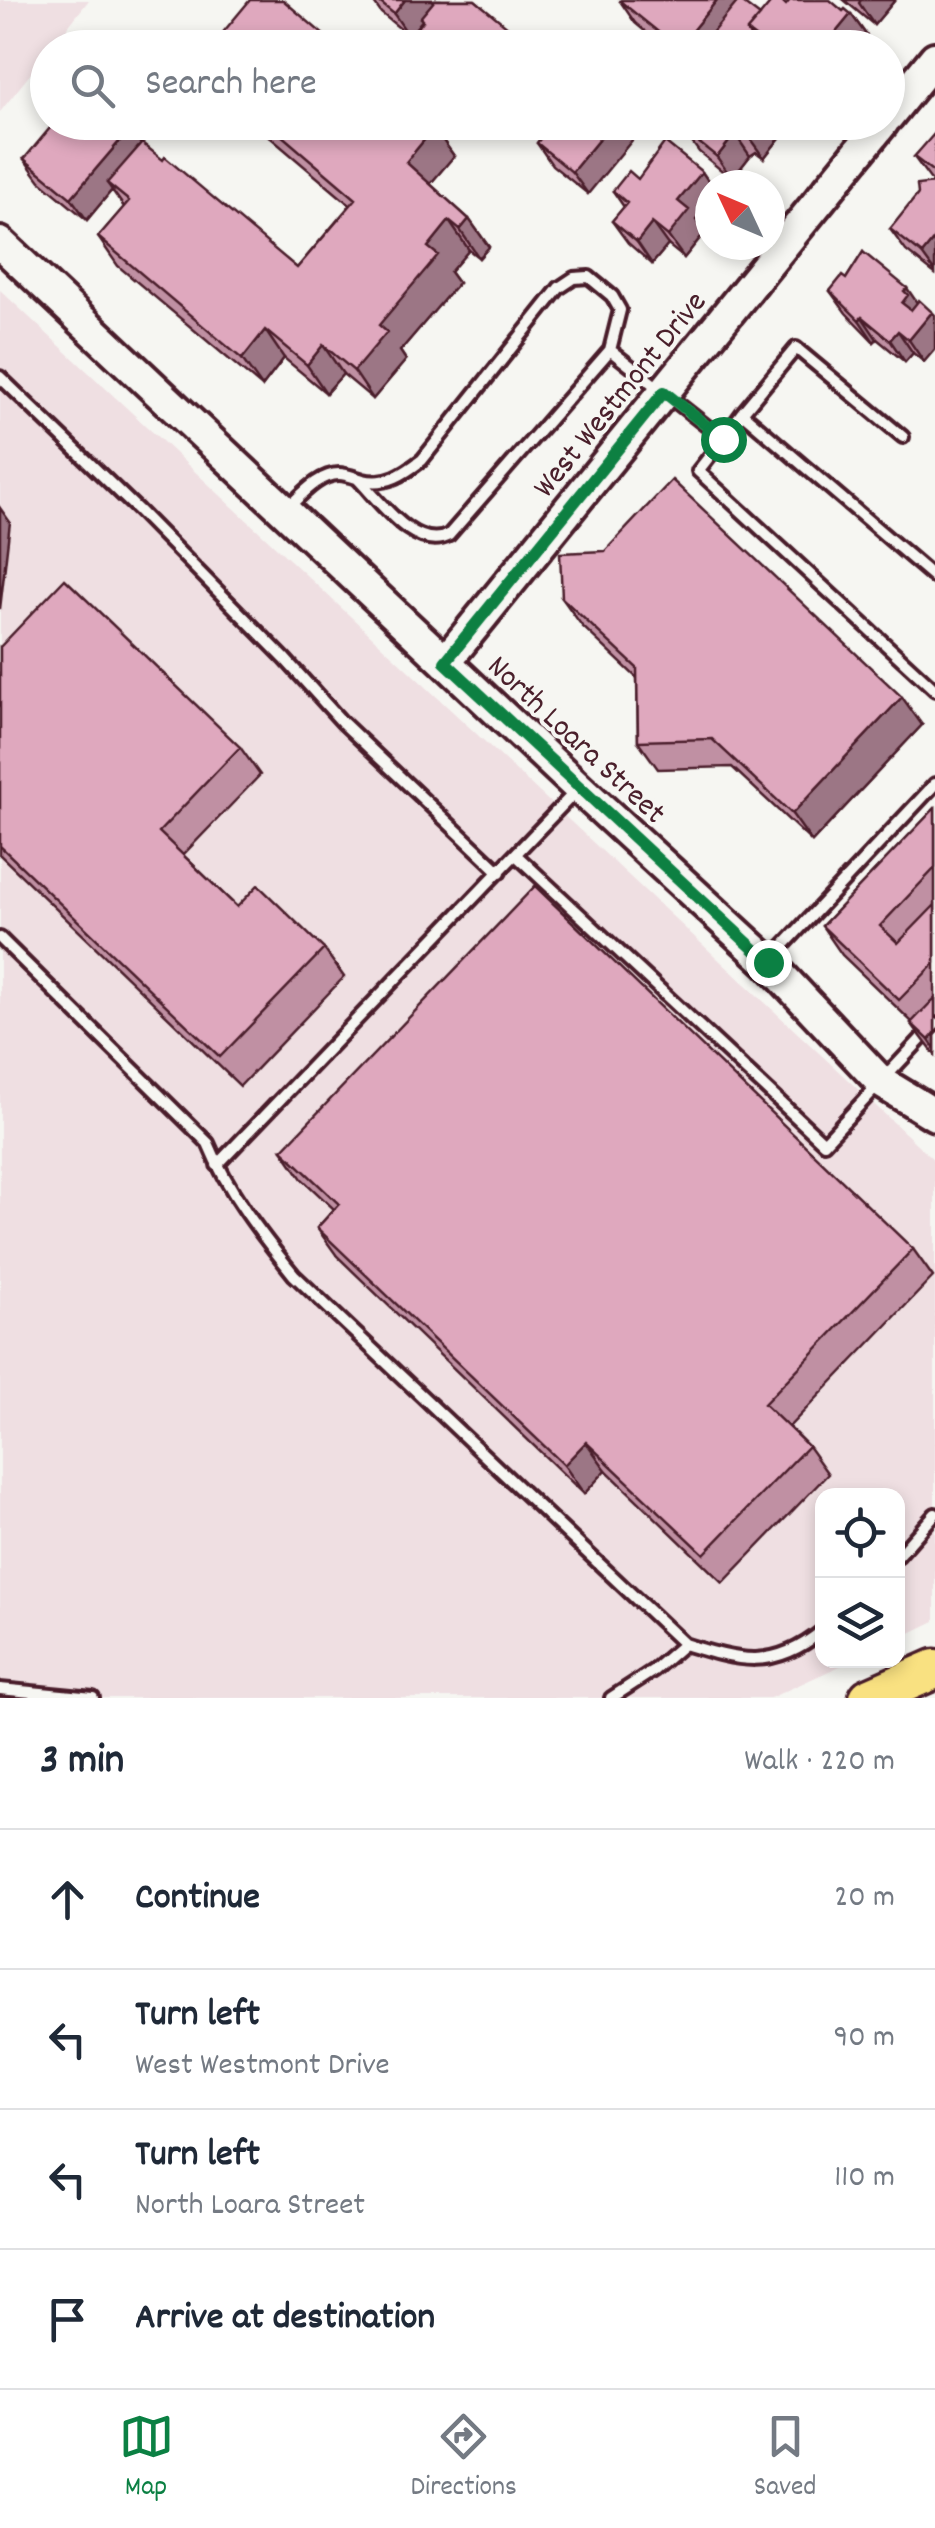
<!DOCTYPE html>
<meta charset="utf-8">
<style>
:root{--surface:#fff;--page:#f6f6f7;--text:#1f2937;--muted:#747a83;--line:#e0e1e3;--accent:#0b8043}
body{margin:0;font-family:Dekko,sans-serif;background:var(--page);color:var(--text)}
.controls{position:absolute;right:30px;bottom:30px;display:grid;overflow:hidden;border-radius:20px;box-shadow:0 5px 15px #0003}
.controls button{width:90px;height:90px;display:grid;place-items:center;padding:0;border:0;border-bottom:2px solid var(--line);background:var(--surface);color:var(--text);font:50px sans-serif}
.compass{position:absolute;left:695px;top:170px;width:90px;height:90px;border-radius:50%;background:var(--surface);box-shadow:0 5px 15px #0003;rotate:314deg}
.stop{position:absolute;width:30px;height:30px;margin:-22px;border:8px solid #0b8043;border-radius:50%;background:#fff}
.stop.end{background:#0b8043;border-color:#fff;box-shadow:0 2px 10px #0008}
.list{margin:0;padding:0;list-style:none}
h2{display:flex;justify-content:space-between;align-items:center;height:130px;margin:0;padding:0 40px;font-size:42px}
h2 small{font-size:32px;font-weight:400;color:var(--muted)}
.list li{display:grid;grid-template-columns:65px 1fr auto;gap:30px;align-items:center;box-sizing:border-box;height:140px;padding:0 40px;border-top:2px solid var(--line)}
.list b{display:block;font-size:38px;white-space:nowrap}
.list p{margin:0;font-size:32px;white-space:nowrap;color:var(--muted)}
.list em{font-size:32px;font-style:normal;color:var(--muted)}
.icon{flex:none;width:55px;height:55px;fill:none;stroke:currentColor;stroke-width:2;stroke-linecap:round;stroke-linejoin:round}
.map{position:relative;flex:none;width:935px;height:1698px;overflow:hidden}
.search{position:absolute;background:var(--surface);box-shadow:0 5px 15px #0003;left:30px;right:30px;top:30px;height:110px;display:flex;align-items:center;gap:25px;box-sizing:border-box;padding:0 35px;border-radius:55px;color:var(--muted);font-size:38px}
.sheet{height:690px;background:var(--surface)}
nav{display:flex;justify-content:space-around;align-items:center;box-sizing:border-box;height:140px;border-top:2px solid var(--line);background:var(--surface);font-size:28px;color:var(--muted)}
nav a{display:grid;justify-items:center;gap:5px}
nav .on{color:var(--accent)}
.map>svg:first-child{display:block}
</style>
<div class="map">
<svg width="935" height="1698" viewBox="0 0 935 1698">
<rect width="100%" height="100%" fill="#f6f6f2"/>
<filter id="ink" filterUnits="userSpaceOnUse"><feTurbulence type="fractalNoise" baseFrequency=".01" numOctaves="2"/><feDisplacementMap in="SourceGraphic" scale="20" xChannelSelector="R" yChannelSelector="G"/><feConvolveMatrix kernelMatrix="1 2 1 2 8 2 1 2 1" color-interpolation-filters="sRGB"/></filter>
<g filter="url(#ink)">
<!-- built -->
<path fill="#efdfe2" d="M0 0H89L52 47 48 48 47 53 0 112Z
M0 290 935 1161V1621L898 1639V1496H822V1660L851 1661 770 1698H0Z"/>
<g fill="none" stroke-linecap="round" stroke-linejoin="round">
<defs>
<path id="lane" d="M610 350 723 439 742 413
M0 377 138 510 285 659 342 722 500 872
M903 437 796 348 742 413 935 578
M723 439 698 471 935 690
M285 510C300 497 318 474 339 474 346 474 356 478 363 480 387 486 405 473 422 460L559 288 574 278 589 277 612 296 620 310 610 350 449 535C415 553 379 500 357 478
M516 855 824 1143 935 1024
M0 938 208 1143C228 1192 261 1234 294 1275L684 1644C740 1661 773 1671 822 1631
M769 961 935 784
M217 1165 578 789
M898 1556 935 1514
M0 1689 93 1698
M611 1698 654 1670 684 1644"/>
<path id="secondary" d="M888 116 935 58
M0 243 579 788 768 962 881 1082 935 1115
M445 662 883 122"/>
<path id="highway" d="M869 1698 935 1669"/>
</defs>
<!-- lane casing -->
<use href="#lane" stroke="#4a1f2b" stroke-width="18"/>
<!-- secondary casing -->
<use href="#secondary" stroke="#4a1f2b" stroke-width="38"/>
<!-- highway casing -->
<use href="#highway" stroke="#4a1f2b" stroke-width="45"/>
<!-- lane -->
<use href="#lane" stroke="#f6f6f2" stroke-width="10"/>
<!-- secondary -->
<use href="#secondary" stroke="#f6f6f2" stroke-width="30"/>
<!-- highway -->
<use href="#highway" stroke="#f9e181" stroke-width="38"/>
</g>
<!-- wall -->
<path fill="#c090a3" stroke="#4a1f2b" stroke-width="2.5" d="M372 0H475L530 48H427L415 31 422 21 409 36 381 13Z
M844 0H895L874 25Z
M620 1 736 3 760 16 786 5 843 11 851 14 867 36 857 48H721L716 42 712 48H665L635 23Z
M252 122H428L434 128 454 156 430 184 469 219 489 247 479 258 469 250 450 272 458 283 400 351 406 360 373 399 343 374 326 393 284 358 262 387 118 266 98 237 124 207 112 190 87 220 40 181 24 159 141 144 297 268 350 205Z
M552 122 588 194 552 165 537 143Z
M790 125 764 158 756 152 750 156 732 179 699 152 683 130Z
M935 135V183L930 179 914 157Z
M702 172 711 185 696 220 705 232 684 258 668 245 652 264 628 243 612 221 624 207 613 191 638 179Z
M935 183V274L906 251 890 229Z
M863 252 924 362 913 353 905 362 877 339 874 342 846 313 830 291 846 279Z
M562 598 922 725 812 842 732 767 658 769 638 741 637 678 582 626Z
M0 647 240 747 260 775 183 855 237 907 324 949 344 977 240 1086 0 855Z
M935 808V1055L911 1023 912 1022 842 955 822 926Z
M282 1150 913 1249 933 1277 789 1427 808 1446 828 1474 723 1583 606 1470 584 1494 337 1256 317 1228 334 1209 302 1179Z"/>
<!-- shaded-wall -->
<path fill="#9c7685" stroke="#4a1f2b" stroke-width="2.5" d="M405 0H439L409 36 394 14Z
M717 0H734L742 11 711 34 716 42 712 48H678Z
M861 0H895L874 25 859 3Z
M851 14 867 36 857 48H823Z
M750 36 759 48H741Z
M613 122H647L588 194 572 172Z
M759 122H789L790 125 764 158 748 136Z
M434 128 454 156 425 190 406 162Z
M130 129 146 151 107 183 112 190 87 220 71 198Z
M735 134 750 156 732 179 717 157Z
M702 172 711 185 710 203 696 220 705 232 684 258 668 236 678 201Z
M469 219 489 247 479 258 460 230Z
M449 221 469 250 450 272 458 283 400 351 406 360 373 399 354 371 379 325 428 247Z
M652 223 668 245 652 264 637 242Z
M935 238V272L922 254Z
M907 288 922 310 917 325 902 303 904 291Z
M932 312 935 315V349L924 362 909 340Z
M862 317 877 339 874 342 859 320Z
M265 330 284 358 262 387 242 359Z
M898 331 913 353 905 362 890 340Z
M323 345 343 374 326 393 307 365Z
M0 508 10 522 0 609Z
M902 697 922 725 812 842 792 814Z
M935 1033V1049L929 1040Z
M586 1442 606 1470 584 1494 564 1465Z"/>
<!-- building -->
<path fill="#dfa8be" stroke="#4a1f2b" stroke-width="2.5" d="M250 0H283L339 48H210Z
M377 0H405L394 14Z
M435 0H475L526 42 521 48H485L481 44 478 48H436L415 31 423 21 420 18Z
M621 0H717L678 48 620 1Z
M739 0 760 16 747 31 750 36 741 48H728L711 34Z
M773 0H781L786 5 790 0H830L843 11 845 9 851 14 823 48H753L759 40 747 31Z
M55 122H123L130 129 71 198 24 159Z
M266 122H428L434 128 406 162 469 219 460 230 449 221 428 247 438 255 379 325 387 332 354 371 323 345 307 365 265 330 242 359 98 237 129 201 107 183 142 143 163 160 165 157 297 268 356 199Z
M552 122H613L572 172 537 143Z
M689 122H759L748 136 741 130 735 134 717 157 683 130Z
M934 134 935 135V173L914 157Z
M665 142 702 172 678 201 689 210 668 236 652 223 637 242 612 221 627 203 613 191 629 171 638 179Z
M935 183V238L922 254 890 229 918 194 917 185Z
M863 252 907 288 904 291 908 295 902 303 911 310 919 300 932 312 909 340 898 331 890 340 862 317 859 320 830 291 842 276 846 279Z
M672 480 902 697 792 814 712 739 638 741 637 668 562 598 560 553 605 551Z
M65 579 240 747 159 832 237 907 258 885 324 949 220 1057 0 846V647Z
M935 808V868L880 926 898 943 935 905V963L899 1000 822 926Z
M535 886 913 1249 764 1404 808 1446 704 1554 586 1442 564 1465 317 1228 339 1204 282 1150Z
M935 998V1033L929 1040 911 1023Z"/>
</g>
<g fill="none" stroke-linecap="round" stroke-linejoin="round" filter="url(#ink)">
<!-- route -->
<path stroke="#0b8043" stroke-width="12" d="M723 439 664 392 445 662 768 962"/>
</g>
<g text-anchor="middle" stroke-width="8" stroke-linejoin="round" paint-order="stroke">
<!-- street labels -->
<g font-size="32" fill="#4a1f2b" stroke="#f6f6f2">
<text transform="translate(618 393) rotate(-51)" y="11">West Westmont Drive</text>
<text transform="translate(578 738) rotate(43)" y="11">North Loara Street</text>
</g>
</g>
</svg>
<div class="controls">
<button><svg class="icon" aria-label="locate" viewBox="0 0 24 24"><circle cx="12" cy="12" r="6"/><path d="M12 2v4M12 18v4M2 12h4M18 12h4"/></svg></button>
<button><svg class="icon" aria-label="layers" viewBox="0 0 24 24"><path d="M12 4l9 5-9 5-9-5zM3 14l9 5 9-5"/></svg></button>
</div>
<svg class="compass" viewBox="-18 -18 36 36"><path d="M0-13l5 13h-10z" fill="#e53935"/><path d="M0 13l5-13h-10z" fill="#747a83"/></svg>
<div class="stop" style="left:723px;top:439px"></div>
<div class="stop end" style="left:768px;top:962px"></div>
<div class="search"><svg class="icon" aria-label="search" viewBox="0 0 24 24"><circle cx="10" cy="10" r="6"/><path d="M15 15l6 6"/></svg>Search here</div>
</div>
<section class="sheet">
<h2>3 min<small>Walk · 220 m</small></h2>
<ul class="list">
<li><svg class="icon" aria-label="ahead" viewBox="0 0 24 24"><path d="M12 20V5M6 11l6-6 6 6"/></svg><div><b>Continue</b></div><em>20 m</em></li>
<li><svg class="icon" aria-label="left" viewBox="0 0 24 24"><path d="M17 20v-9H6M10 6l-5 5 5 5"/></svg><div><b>Turn left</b><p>West Westmont Drive</p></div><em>90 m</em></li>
<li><svg class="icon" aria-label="left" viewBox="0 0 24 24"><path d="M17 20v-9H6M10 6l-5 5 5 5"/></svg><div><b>Turn left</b><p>North Loara Street</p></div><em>110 m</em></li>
<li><svg class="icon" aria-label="arrive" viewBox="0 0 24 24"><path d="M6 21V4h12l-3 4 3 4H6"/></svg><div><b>Arrive at destination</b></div></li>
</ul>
</section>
<nav>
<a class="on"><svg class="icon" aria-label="map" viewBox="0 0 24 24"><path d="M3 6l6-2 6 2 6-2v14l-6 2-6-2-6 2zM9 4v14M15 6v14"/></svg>Map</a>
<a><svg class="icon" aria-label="directions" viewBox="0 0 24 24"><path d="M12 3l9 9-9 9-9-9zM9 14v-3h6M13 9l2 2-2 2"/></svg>Directions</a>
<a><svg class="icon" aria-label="saved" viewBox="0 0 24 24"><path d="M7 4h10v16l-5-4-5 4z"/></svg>Saved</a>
</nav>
